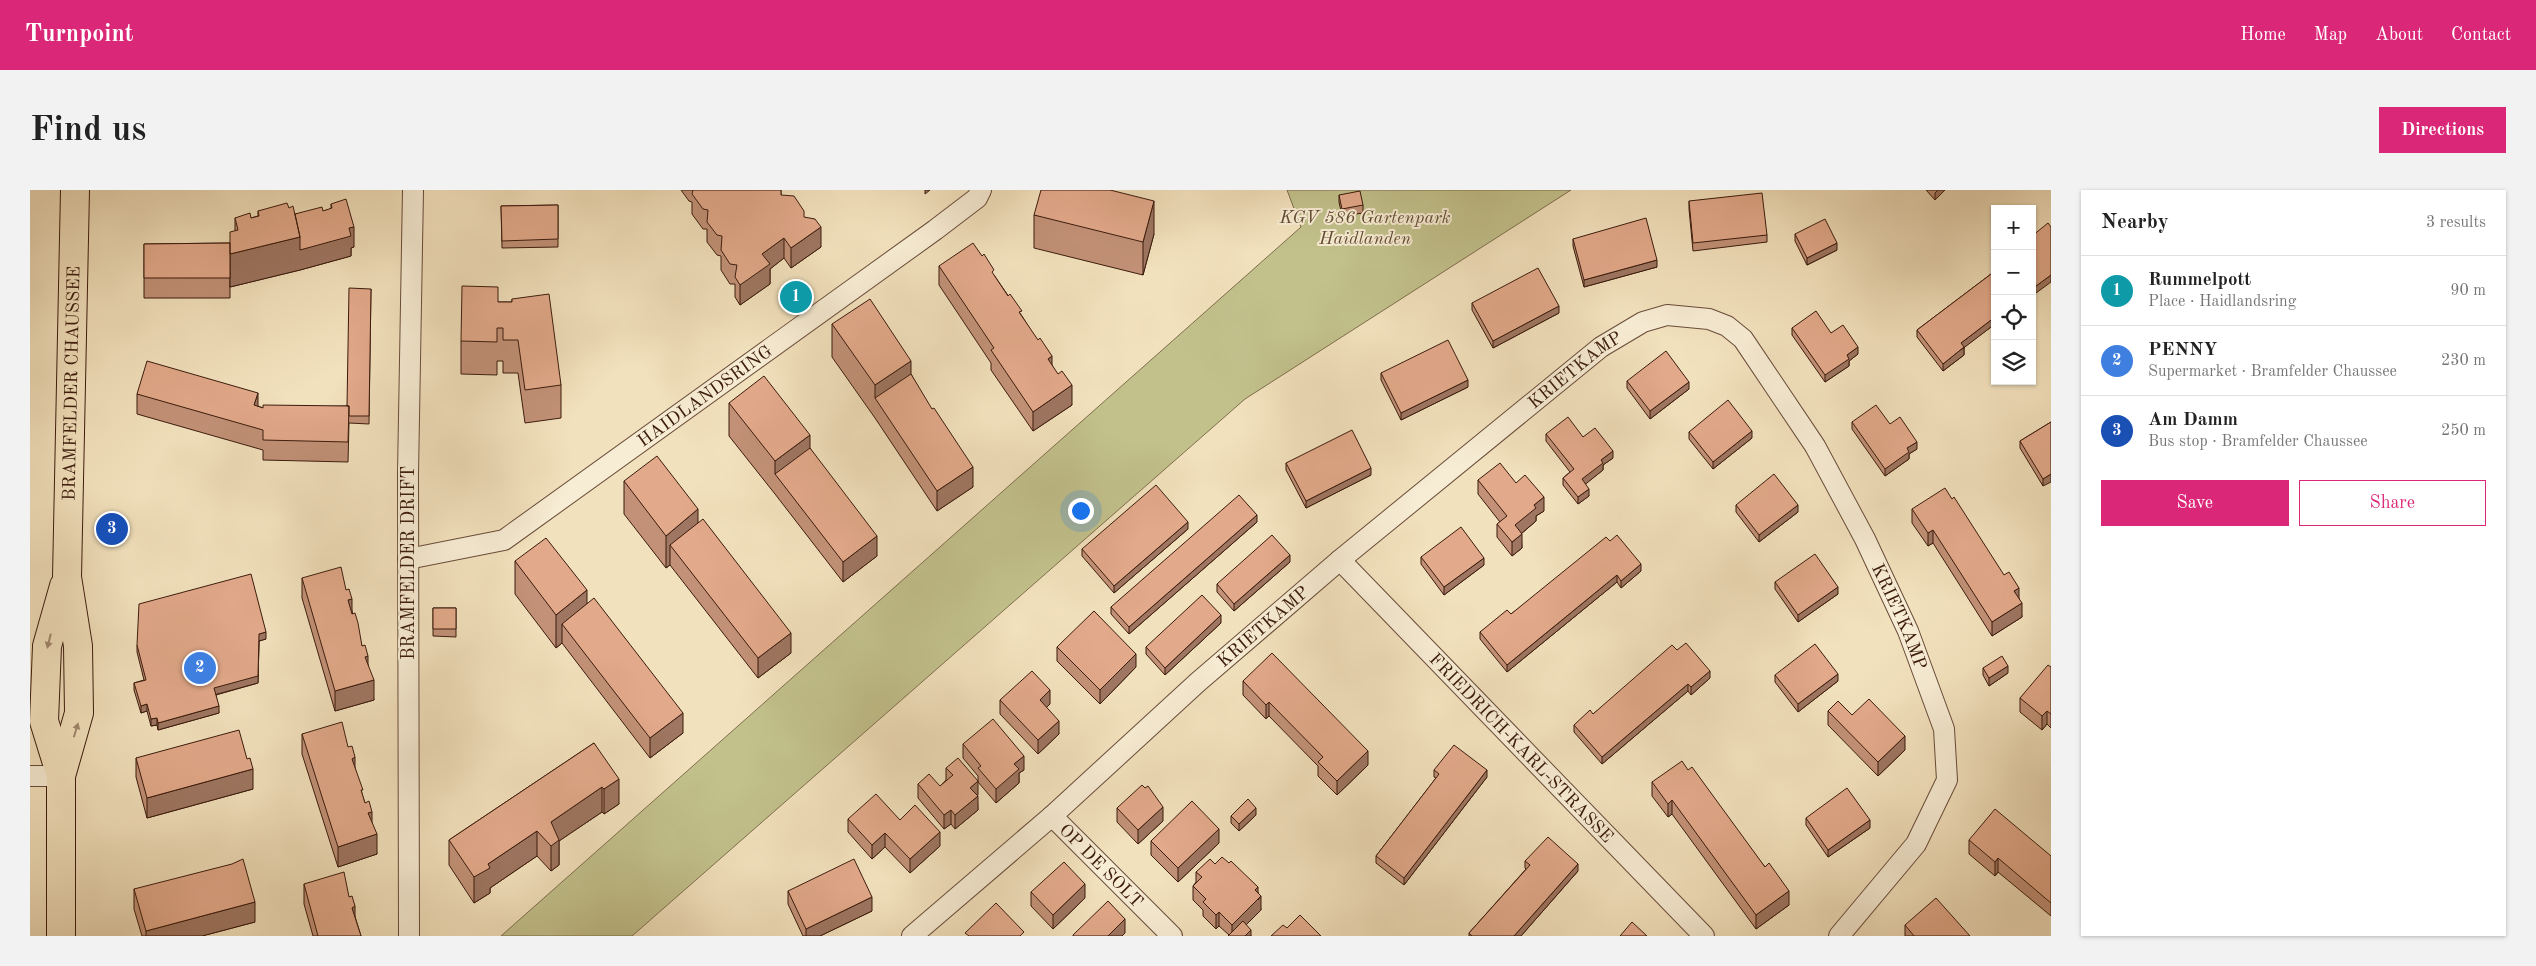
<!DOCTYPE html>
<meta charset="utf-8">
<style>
:root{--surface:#fff;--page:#f2f2f2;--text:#222;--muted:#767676;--line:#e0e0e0;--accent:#db2777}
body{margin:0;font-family:"Old Standard TT",serif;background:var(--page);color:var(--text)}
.controls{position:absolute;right:15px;top:15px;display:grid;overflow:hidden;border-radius:0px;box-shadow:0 1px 4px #0004}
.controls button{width:45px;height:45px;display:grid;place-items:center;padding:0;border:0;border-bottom:1px solid var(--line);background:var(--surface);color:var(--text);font:25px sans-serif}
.you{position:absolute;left:1050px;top:320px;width:18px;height:18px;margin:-12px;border:4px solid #fff;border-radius:50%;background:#1a73e8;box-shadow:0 0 0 8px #1a73e833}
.badge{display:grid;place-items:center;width:32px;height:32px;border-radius:50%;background:var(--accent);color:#fff;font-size:16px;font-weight:700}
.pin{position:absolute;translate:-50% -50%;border:2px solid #fff;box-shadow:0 1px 5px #0006}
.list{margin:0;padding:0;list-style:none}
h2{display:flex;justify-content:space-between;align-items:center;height:65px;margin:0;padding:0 20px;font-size:21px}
h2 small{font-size:16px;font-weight:400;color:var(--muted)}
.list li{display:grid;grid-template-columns:32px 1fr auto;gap:15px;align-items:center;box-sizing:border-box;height:70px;padding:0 20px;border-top:1px solid var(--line)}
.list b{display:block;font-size:19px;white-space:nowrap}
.list p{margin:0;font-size:16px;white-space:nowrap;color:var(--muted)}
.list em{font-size:16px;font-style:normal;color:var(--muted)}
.actions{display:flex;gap:10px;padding:15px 20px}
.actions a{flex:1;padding:11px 0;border:1px solid var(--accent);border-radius:0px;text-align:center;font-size:18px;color:var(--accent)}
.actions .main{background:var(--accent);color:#fff}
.icon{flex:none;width:28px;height:28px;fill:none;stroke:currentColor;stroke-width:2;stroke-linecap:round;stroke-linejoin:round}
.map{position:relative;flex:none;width:2021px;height:746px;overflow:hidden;border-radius:0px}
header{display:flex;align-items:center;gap:30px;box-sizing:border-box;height:70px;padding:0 25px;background:var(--accent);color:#fff}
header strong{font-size:24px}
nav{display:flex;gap:28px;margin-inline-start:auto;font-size:18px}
.intro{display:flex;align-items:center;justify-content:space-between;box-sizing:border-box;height:120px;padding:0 30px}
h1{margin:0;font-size:35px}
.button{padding:12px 22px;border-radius:0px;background:var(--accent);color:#fff;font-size:18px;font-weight:700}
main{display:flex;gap:30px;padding:0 30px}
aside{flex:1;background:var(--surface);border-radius:0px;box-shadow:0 1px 4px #0004}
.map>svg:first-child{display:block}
</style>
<header>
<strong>Turnpoint</strong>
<nav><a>Home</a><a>Map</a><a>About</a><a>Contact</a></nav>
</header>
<div class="intro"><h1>Find us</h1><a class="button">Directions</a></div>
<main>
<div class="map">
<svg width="2021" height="746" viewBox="0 0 2021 746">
<rect width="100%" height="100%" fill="#f2e1bd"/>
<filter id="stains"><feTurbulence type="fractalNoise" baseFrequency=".004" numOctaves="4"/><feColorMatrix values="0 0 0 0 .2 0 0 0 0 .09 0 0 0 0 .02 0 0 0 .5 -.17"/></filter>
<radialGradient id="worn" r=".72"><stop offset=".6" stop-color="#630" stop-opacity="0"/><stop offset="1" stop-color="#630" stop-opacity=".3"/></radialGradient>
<!-- green -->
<path fill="#c2c18c" stroke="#7e6e4c" d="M1257 0H1541L1215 209 602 746H471L1271 37Z"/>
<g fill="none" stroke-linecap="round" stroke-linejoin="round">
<defs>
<g id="minor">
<path id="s1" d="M378 369 474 350 905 40 947 8 951 0"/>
<path id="s2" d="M1310 370 1674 746"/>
<path d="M0 586H31"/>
<path id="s3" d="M1022 626 1142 746"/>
<path d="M379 746 378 284 383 0"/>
<path id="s4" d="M882 746 1022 626 1168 492 1310 370 1571 157 1613 132 1637 125 1679 129 1697 136 1713 149 1785 256 1835 349 1878 441 1914 539 1917 590 1886 654 1809 746"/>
</g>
<g id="primary">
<path d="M31 586 14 531 17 456 34 396"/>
<path id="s5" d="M31 746V586L49 523 48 456 37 387 45 0"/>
</g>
</defs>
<!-- minor casing -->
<use href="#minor" stroke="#694c39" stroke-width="22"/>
<!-- primary casing -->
<use href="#primary" stroke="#3b1b0d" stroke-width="30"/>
<!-- minor -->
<use href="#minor" stroke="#f7ecd4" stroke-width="20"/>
<!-- primary -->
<use href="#primary" stroke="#f2e1bd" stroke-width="28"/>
</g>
<!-- wall -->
<path fill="#c29177" stroke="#3b1b0d" d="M651 0H751V5L774 27 791 57 761 78 754 68 740 79V94L710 115 705 107V94H700L691 80V66L687 65 677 52V39H673L662 24V12L659 11Z
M1896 0H1915L1905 10Z
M1309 5 1333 15V23L1312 26 1309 12Z
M1659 11 1737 45V52L1663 61 1659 19Z
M301 14 324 57 321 58V66L270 80 200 97 205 41V28H221L228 26V21L259 18 265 27V24L293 21 301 19Z
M528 15V57L472 58 471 16Z
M1004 25 1124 44 1113 85 1004 58Z
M1765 44 1807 60 1777 75 1765 51Z
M1543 49 1627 77 1554 97 1543 56Z
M200 53V108H114V54Z
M909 76 964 85 992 126 1022 175 1042 215 1003 241 961 180V173L909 95Z
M1965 81V134L1934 157V165L1913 181 1887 147V140Z
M341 99 339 234 319 233 318 272 233 270V260L107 224V204L228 216 233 218 317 216Z
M482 109 531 195V228L495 233 488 183H473V171H467V185L431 184V151L468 112H482Z
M1442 113 1529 123 1463 158 1442 120Z
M802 134 881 184 943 297 907 321 845 228 802 167Z
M1762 138 1801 143 1828 164 1819 171V176L1795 192 1762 145Z
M1351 183 1438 197 1371 230 1351 190Z
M1597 191 1659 199 1620 229 1597 198Z
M699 213 780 258 847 366 813 392 745 304 699 246Z
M1822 232 1860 234 1887 259 1879 264V269L1855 286 1822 239Z
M2021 232 2013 296 1990 258V251Z
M1659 242 1722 248 1683 279 1659 249Z
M1516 244 1553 247 1583 268 1573 275V280L1555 294 1559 306 1548 314 1533 295V288L1540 282 1516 251Z
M1256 273 1341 285 1276 318 1256 280Z
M1448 290 1486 293 1514 321 1506 326V331L1491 344 1492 358 1482 366 1467 347V334L1470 332 1448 304Z
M594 291 668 332 761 463 728 488 640 375 636 378 594 324Z
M1706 315 1768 322 1729 352 1706 322Z
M1882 319 1989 408 1992 427 1962 446 1903 353 1898 356 1882 333Z
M1227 332 1099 444 1081 424V417Z
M1158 339 1084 403 1052 366V359Z
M1580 351 1611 381 1591 398 1587 392 1477 482 1450 449V442L1481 424Z
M1391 367 1454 375 1414 405 1391 374Z
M485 371 557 414 653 543 620 568 532 453 526 458 485 404Z
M1260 372 1204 421 1187 402V394Z
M272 388 316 400 332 456 338 475 344 510 305 521 272 408Z
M1745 392 1808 404 1768 432 1745 399Z
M403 418H426V447L403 446Z
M1191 433 1135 485 1116 464V457Z
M236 449 229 451 228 493 186 505 189 523 128 540 127 535 121 536 117 521 111 523 104 500V493L114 490 107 462V455Z
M1027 457 1106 477 1070 514 1027 471Z
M1647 460 1680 488 1661 505 1658 501 1572 574 1544 542V535L1563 524Z
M2021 477V538L2017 534 2012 540 1990 522V508Z
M1953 478 1978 483 1959 496 1953 485Z
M1745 485 1808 491 1768 522 1745 492Z
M1213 491 1338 575 1307 605 1288 586V576L1239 526 1236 529 1213 505Z
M970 510 1020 514 1016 517 1029 544 1008 564 970 524Z
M1798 521 1822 525 1875 560 1848 586 1798 535Z
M272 544 318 557 325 578 333 607 342 633 347 664 308 677 272 564Z
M564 553 589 614 574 624 572 622 529 651V675L521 681 507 666 460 698V703L444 713 419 675V650Z
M933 554 994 580 989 583V593L966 613 948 592V586L933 568Z
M106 568 223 599 117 628 106 587Z
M916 578 948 605H947L948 620 925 639 921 634 914 639 888 608V594L910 596 916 590Z
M1404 580 1457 587 1374 695 1346 673V666L1406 588 1404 587Z
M1658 580 1735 677 1759 715 1726 739 1642 624 1638 627 1622 606V592Z
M1087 618 1133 631 1108 654 1087 632Z
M1226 625 1209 641 1201 633V626Z
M1776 628 1840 638 1798 667 1776 635Z
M818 629 870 630 910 656 880 683 855 657 842 669 818 642Z
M1939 650 2021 666V726L1968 682 1965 686 1939 664Z
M1121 651 1189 653 1148 692 1121 665Z
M1495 671 1548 681 1491 746H1439V743L1496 679 1495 678Z
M1185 674 1228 702 1231 720 1216 735 1221 746 1199 745 1189 736 1186 739 1173 726V720L1163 710V696L1166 692V682Z
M274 694 319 707 331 746H283L274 714Z
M104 699 225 732 172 746H112L104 719Z
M758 701 842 721 790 746H773L758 714Z
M1001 702 1055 708 1023 739 1001 716Z
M1875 735 1940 746H1875Z"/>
<!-- shaded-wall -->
<path fill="#9e7661" stroke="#3b1b0d" d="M895 0H900L895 4Z
M1908 0H1915L1905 10V3Z
M1124 11V44L1113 85V52Z
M324 37V57L321 58V66L270 80 200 97V64L270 47Z
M791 37V57L761 78V58Z
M754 48V68L740 79V94L710 115V95L732 64Z
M1807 53V60L1777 75V68Z
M1627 70V77L1554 97V90Z
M2021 85V92L2002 106V99Z
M1529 116V123L1463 158V151Z
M1965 127V134L1931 160V153Z
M1828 157V164L1819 171V176L1795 192V185L1817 165Z
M1934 157V165L1913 181V174Z
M1022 166V186L1018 169Z
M881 171V204L845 208V195Z
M1438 190V197L1371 230V223Z
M1659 192V199L1620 229V221Z
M1042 195V215L1003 241V222Z
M228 203V223L224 215Z
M1722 241V248L1683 279V272Z
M780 245V278L745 284V271Z
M1887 252V259L1879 264V269L1855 286V279L1877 258Z
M1583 261V268L1573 275V280L1552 297V289L1571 270Z
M943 277V297L907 321V301Z
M1341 278V285L1276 318V311Z
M2021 284V292L2013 296V289Z
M1559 299V306L1548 314V307Z
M1514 307V321L1506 326V331L1485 349V335L1504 315Z
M1768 315V322L1729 352V345Z
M668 319V352L640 355V375L636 378V346Z
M1227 325V332L1099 444V437Z
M1158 332V339L1084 403V396Z
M1903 340V353L1898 356V343Z
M1492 344V358L1482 366V352Z
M847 346V366L813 392V372Z
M1260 365V372L1204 421V414Z
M1454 368V375L1414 405V397Z
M1611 374V381L1591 398V391Z
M1587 385V392L1477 482V475Z
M1808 397V404L1768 432V425Z
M1989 398V411L1984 401Z
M557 400V433L532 434V453L526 458V425Z
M322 409V429L318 410Z
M1992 413V427L1962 446V432Z
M1191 425V433L1135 485V478Z
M236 442V449L229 451 228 493 184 505V498L229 444Z
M761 443V463L728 488V468Z
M1106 464V477L1070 514V500Z
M338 466V485L335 467Z
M1978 476V483L1959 496V488Z
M1680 481V488L1661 505V497Z
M1808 484V491L1768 522V514Z
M344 490V510L305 521V501Z
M1658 494V501L1572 574V567Z
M1020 500V514L1010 524V510Z
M1239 512V526L1236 529V515Z
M117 514V521L111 523V516Z
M189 516V523L128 540V533Z
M2017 521V534L2012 540V526Z
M653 523V543L620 568V548Z
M127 528V535L121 536V529Z
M1029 531V544L1008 564V550Z
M1875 546V560L1848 586V572Z
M1338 561V575L1307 605V591Z
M994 566V580L989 583V593L966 613V599L984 574Z
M325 567V587L322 569Z
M223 579V599L117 628V608Z
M1457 580V587L1374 695V688Z
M589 589V614L574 624V599Z
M948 591V605L940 611V598Z
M572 597V622L529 651V675L521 681V632Z
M948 606V620L925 639V625Z
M1642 610V624L1638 627V614Z
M1133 617V631L1108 654V640Z
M1226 618V625L1209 641V634Z
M921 620V634L914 639V625Z
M342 622V642L338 623Z
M1840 630V638L1798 667V660Z
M1189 639V653L1148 692V678Z
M507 641V666L460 698V703L444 713V687L458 674Z
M910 642V656L880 683V669Z
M855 643V657L842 669V655Z
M347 644V664L308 677V657Z
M1968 668V682L1965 686V672Z
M1548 674V681L1491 746H1484Z
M1055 694V708L1023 739V725Z
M1228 697V710L1231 706V720L1205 746H1202V735L1225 700Z
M1759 701V715L1726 739V725Z
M842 707V721L790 746H776V739Z
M225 712V732L172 746H116V741Z
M325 716V736L322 718Z
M1189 722V736L1186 739V725Z
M1095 729V743L1092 746H1078Z
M1221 740V746H1215Z"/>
<!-- building -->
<path fill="#e2a98a" stroke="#3b1b0d" d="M663 0H751V5L764 6 774 21V27L785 29 791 37 761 58 754 48 732 64 740 74 710 95 705 87 707 75 700 74 691 60 692 46 687 45 677 32 678 20 673 19 662 4Z
M1011 0H1080L1124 11 1113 52 1004 25Z
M1330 1 1333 15 1312 19 1309 5Z
M1732 3 1737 45 1663 53 1659 11Z
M316 9 324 37 319 38 321 46 270 60V47L265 24 292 17 293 21 302 18 301 14Z
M257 13 259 18 263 16 270 47 200 64V42L208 40 205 28 220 23 221 28 229 26 228 21Z
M528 15V49L472 51 471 16Z
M1616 28 1627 70 1554 90 1543 49Z
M1795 29 1807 53 1777 68 1765 44Z
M2018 33 2021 37V85L2002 99V53L2004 51 2002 49V46Z
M200 53V88H114V54Z
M943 53 952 66 954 64 964 80 962 82 978 106 980 104 992 121 989 122 1008 150 1010 148 1022 166 1018 169 1028 184 1032 181 1042 195 1003 222 961 160 964 158 909 76Z
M1508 78 1529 116 1463 151 1442 113Z
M1965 81V127L1931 153 1934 157 1913 174 1887 140Z
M432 96 468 97V112H482V109L519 104 531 195 495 200 488 150H473V138H467V152L431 151Z
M319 98 341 99 339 226H319V216H317Z
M840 109 881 171 845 195 802 134Z
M1786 121 1801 143 1813 135 1828 157 1817 165 1819 169 1795 185 1762 138Z
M1418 150 1438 190 1371 223 1351 183Z
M1636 161 1659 192 1620 221 1597 191Z
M117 171 228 203 224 215 233 218V215L319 216 318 252 233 250V240L107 204Z
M881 184 902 219 904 218 943 277 907 301 845 208Z
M734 186 780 245 745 271 699 213Z
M1698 210 1722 241 1683 272 1659 242Z
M1846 215 1860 234 1870 227 1887 252 1877 258 1879 262 1855 279 1822 232Z
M1538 227 1553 247 1565 238 1583 261 1571 270 1573 273 1552 289 1559 299 1548 307 1533 288 1544 279 1516 244Z
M2021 232V284L2013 289 1990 251Z
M1322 240 1341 278 1276 311 1256 273Z
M780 258 847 346 813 372 745 284Z
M627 266 668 319 636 346 594 291Z
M1470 273 1486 293 1495 285 1514 307 1504 315 1506 318 1485 335 1492 344 1482 352 1467 334 1477 326 1448 290Z
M1744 284 1768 315 1729 345 1706 315Z
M1126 295 1158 332 1084 396 1052 359Z
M1915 298 1922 309 1924 307 1974 385 1979 382 1989 398 1984 401 1992 413 1962 432 1903 340 1898 343 1882 319Z
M1209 305 1227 325 1099 437 1081 417Z
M673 329 761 443 728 468 640 355Z
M1431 337 1454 368 1414 397 1391 367Z
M1242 345 1260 365 1204 414 1187 394Z
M1587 345 1611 374 1591 391 1587 385 1477 475 1450 442 1477 420 1481 424 1576 347 1580 351Z
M516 348 557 400 526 425 485 371Z
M1785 364 1808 397 1768 425 1745 392Z
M311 377 316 400 319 399 322 409 318 410 322 424 325 423 328 433 332 456 335 455 338 466 335 467 344 490 305 501 272 388Z
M221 384 236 442 229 444 228 486 184 498 189 516 128 533 127 528 121 529 117 514 111 516 104 493 116 490 107 455 109 414Z
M1172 405 1191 425 1135 478 1116 457Z
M564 408 653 523 620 548 532 434Z
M403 418H426V439H403Z
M1064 421 1106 464 1070 500 1027 457Z
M1656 453 1680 481 1661 497 1658 494 1572 567 1544 535 1560 520 1563 524 1642 455 1647 460Z
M1785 454 1808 484 1768 514 1745 485Z
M1242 463 1338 561 1307 591 1288 572 1293 567 1239 512 1236 515 1213 491Z
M1972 466 1978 476 1959 488 1953 478Z
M2018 475 2021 477V524L2017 521 2012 526 1990 508Z
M1002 481 1020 500 1010 510 1029 531 1008 550 970 510Z
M1839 509 1875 546 1848 572 1798 521 1808 511 1822 525Z
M963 529 994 566 984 574 989 579 966 599 948 578 951 576 933 554Z
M312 532 318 557 322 556 325 567 322 569 333 600H331L335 613 339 611 342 622 338 623 347 644 308 657 272 544Z
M209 540 217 569 220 568 223 579 117 608 106 568Z
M564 553 589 589 574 599 572 597 521 632 529 650 521 656 507 641 458 674 460 678 444 687 419 650Z
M1424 555 1457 580 1374 688 1346 666 1409 584 1404 580Z
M928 568 948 591 940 598 948 606 925 625 921 620 914 625 888 594 899 584 910 596 923 585 916 578Z
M1652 571 1658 580 1662 577 1735 677 1739 673 1759 701 1726 725 1642 610 1638 614 1622 592Z
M1112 595 1115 598 1118 596 1133 617 1108 640 1087 618Z
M1817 598 1840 630 1798 660 1776 628Z
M846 604 870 630 885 615 910 642 880 669 855 643 842 655 818 629Z
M1218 609 1226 618 1209 634 1201 626Z
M1162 611 1189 639 1148 678 1121 651Z
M1965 619 2021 666V713L1968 668 1965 672 1939 650Z
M1518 647 1548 674 1484 746H1442L1439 743 1500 675 1495 671Z
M1192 667 1199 673 1201 671 1228 697 1225 700 1231 706 1202 735 1189 722 1186 725 1173 712 1176 709 1163 696 1172 687 1166 682 1180 669 1185 674Z
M213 669 225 712 116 741 104 699 202 674Z
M824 669 842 707 776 739 758 701Z
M1034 672 1055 694 1023 725 1001 702Z
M314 682 319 707 322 706 325 716 322 718 331 746H288L274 694Z
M1906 708 1940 746H1884L1875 735Z
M1078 711 1095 729 1078 746H1043V745Z
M966 713 994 742 990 746H939L935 743Z
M1270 725 1291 746H1241L1253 735 1257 738Z
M1213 731 1221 740 1215 746H1198Z
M1602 732 1617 746H1590Z"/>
<!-- one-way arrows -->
<defs><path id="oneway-solid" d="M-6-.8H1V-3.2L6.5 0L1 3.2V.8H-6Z" transform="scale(1.25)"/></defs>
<g fill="#a0886e">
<use href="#oneway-solid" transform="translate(19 451) rotate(104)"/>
<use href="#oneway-solid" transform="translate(46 540) rotate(-73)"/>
</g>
<g text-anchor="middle" stroke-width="4" stroke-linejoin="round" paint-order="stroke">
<!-- park labels -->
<g font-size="18" font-style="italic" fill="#644d33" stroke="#f7ecd4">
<text x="1335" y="33">KGV 586 Gartenpark<tspan x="1335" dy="21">Haidlanden</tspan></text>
</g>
<!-- street labels -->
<g font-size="18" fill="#3b1b0d" stroke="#f7ecd4">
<text dy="6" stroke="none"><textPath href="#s4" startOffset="872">KRIETKAMP</textPath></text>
<text dy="6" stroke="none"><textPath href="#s5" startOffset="556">BRAMFELDER CHAUSSEE</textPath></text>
<text dy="6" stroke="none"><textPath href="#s1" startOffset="345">HAIDLANDSRING</textPath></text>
<text transform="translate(378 373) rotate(-90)" y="6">BRAMFELDER DRIFT</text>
<text dy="6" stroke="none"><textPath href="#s4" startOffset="1382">KRIETKAMP</textPath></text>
<text dy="6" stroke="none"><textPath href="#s4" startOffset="468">KRIETKAMP</textPath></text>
<text dy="6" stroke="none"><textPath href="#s2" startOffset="261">FRIEDRICH-KARL-STRASSE</textPath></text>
<text dy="6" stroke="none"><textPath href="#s3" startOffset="70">OP DE SOLT</textPath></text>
</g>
</g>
<rect width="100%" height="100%" filter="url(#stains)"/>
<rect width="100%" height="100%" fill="url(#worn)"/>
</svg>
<div class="controls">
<button>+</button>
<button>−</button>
<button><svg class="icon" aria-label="locate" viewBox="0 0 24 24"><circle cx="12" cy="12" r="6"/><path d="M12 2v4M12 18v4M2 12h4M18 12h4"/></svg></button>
<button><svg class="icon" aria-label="layers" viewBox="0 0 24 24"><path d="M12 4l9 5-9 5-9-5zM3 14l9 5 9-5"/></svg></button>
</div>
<div class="you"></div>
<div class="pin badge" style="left:766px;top:107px;background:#0f9aa8">1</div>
<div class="pin badge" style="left:170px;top:478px;background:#3f7fe0">2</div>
<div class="pin badge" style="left:82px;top:339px;background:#1a4fb4">3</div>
</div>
<aside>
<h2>Nearby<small>3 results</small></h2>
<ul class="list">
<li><span class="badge" style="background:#0f9aa8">1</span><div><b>Rummelpott</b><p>Place · Haidlandsring</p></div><em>90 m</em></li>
<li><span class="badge" style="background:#3f7fe0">2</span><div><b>PENNY</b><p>Supermarket · Bramfelder Chaussee</p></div><em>230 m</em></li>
<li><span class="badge" style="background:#1a4fb4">3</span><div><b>Am Damm</b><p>Bus stop · Bramfelder Chaussee</p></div><em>250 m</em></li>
</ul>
<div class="actions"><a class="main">Save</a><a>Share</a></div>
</aside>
</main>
